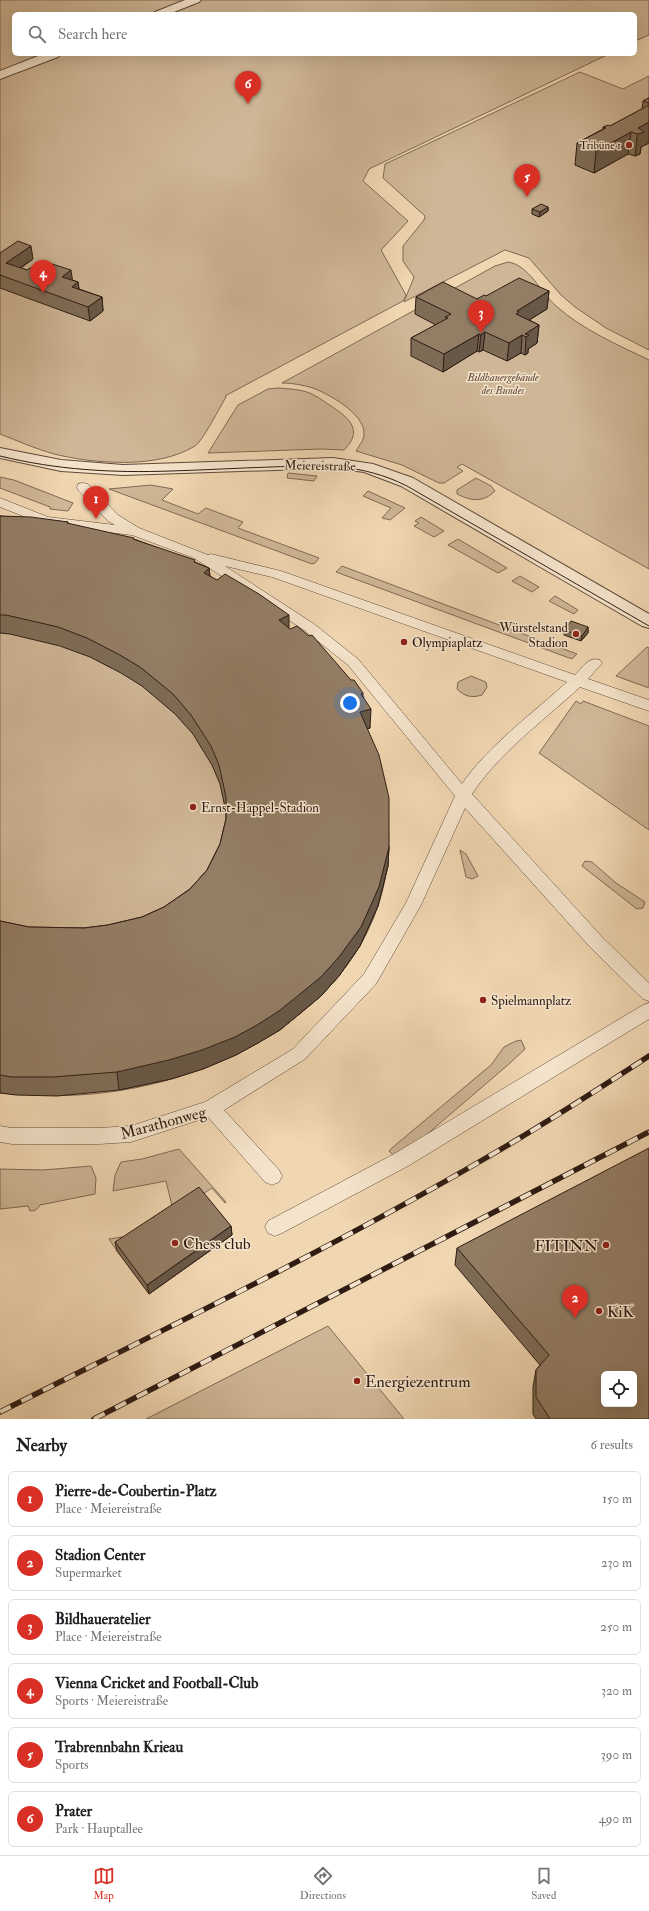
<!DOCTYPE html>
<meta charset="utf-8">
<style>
:root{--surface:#fff;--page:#f6f6f6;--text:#202124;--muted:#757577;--line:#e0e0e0;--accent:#d93025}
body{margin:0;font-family:"IM FELL Double Pica",serif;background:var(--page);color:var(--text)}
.controls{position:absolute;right:12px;bottom:12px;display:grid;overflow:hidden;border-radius:6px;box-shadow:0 4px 16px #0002}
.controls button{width:36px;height:36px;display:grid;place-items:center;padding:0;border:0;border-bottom:1px solid var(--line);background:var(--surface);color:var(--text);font:20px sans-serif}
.you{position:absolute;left:350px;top:703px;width:14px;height:14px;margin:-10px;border:3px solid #fff;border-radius:50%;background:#1a73e8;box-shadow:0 0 0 6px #1a73e833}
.badge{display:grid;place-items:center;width:26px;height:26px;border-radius:50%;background:var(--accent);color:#fff;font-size:13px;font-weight:700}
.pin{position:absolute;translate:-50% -33px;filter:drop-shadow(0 1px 2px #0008)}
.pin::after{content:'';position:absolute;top:21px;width:14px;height:12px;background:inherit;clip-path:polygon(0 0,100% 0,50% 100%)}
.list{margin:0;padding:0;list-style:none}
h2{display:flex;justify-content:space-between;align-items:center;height:52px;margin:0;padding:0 16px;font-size:17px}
h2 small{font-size:13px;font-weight:400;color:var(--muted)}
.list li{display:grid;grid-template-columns:26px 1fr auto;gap:12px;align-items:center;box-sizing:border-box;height:56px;margin:0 8px 8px;padding:0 8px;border:1px solid var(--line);border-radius:6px}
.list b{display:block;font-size:15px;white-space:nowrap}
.list p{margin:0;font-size:13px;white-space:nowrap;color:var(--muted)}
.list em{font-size:13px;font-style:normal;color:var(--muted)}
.icon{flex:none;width:22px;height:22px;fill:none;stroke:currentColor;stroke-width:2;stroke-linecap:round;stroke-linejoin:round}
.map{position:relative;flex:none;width:649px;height:1419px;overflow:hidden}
.search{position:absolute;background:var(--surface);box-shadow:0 4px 16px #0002;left:12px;right:12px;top:12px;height:44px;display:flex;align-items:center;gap:10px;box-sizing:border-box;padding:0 14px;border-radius:6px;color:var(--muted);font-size:15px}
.sheet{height:436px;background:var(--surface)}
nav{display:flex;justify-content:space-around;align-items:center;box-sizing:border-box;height:56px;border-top:1px solid var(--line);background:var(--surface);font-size:11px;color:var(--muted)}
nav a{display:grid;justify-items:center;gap:2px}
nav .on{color:var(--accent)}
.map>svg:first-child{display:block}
</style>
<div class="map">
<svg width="649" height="1419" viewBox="0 0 649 1419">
<rect width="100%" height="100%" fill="#f0d6b1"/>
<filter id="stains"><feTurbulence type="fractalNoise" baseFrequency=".005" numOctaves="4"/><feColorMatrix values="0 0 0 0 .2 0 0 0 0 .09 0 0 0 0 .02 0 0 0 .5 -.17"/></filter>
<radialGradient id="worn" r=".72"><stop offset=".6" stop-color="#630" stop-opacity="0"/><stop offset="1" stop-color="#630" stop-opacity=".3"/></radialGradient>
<!-- green -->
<path fill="#cfb696" stroke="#7f6954" d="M0 0H649V35L635 41V14H14V54H609L369 169 363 181 408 221 381 250 406 295 403 301 225 396 226 397C220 407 202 442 195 446 158 469 95 464 54 454 36 449 18 441 0 434Z
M580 72 623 89 649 76V350L606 328 575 307 561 295 529 258 505 250 404 302 414 277 403 261V246L424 220 425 216 383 178 385 164Z
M508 262C529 265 541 293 556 306 583 330 618 345 649 360V569L462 464 457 467 463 471 444 483H439L402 465 356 451C359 446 364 440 364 434 365 414 329 394 313 388 303 385 293 383 282 383L495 266Z
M279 388C288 389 298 389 307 392 316 395 323 401 331 406 349 418 364 430 344 450L321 449 208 453 238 405 268 389Z
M288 473 317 476 314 481 287 478Z
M0 477 14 480 73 503 68 511 50 509V507L0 488Z
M476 478 491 486 495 491C483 503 471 501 457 494V490Z
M151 485 173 489 162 500 198 514 206 508 243 522 238 528 319 558 315 563 312 564 109 489Z
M368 491 405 508 390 520 382 518 391 508 363 496Z
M421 517 444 531 434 537 414 526 419 523 415 521Z
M0 535 361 713 370 728 360 731C366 751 373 772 380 792 382 800 387 810 388 819 402 985 238 1081 92 1094 61 1097 31 1095 0 1093Z
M458 539 507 568 498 573 448 545Z
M342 566 550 644 577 654 572 659 336 572Z
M520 576 539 587 532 592 512 581Z
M555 596 578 610 574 614 549 601Z
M647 647 649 648V688L616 676Z
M471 676 486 682 487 687 482 695C472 698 465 697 457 689L458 682Z
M576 701 581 704 583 701 649 726V830L539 753Z
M460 850 466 854 478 876 472 879 466 877Z
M585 861 592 862 616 883 645 902 643 908 637 909 582 866Z
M521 1040 525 1049 509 1064 411 1148 393 1155 389 1151 393 1147 491 1065 504 1047 516 1041Z
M179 1149 226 1202 225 1203 212 1188 117 1251 109 1239 128 1236 172 1206 166 1181 113 1191 115 1175 121 1162 142 1159Z
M91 1166 96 1178 95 1194 40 1205C38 1209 36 1211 30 1211L28 1206 0 1209V1169L43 1170Z
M328 1326 404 1419H146Z"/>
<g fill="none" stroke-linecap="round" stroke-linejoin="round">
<defs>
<path id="pedestrian" d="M83 483 88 484 118 515 139 528 208 555 211 554 281 571 575 675C583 667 589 656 600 660L602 663 588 679 649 700V711L580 687C544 720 498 754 472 794L602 937 649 983V1001L643 999 590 947 465 808 421 905 376 984 305 1059 224 1110 279 1170 282 1176 279 1182 272 1185 265 1182 208 1117 131 1142 99 1144H12L0 1142V1126L12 1128H99L131 1126 205 1102 293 1049 364 974 406 903 455 796 348 665 304 630 194 558 132 535 46 525 0 507V498L48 517 115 525 108 521 78 490 77 487 78 484ZM225 566 272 577 567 682C534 712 487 747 462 784L358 659 314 624Z
M649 1003V1019L408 1166 282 1233 275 1236 268 1233 265 1227 268 1221 394 1154 643 1005Z"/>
<path id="minor" d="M185 0H201L199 2 169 14H153L155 12Z
M43 54H60L58 57 0 79V71Z
M0 448 61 460 123 465 333 458 373 464 413 478 649 614V628L642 626 401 486 364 472 333 468 123 475 61 471 0 458Z"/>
</defs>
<!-- pedestrian casing -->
<use href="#pedestrian" stroke="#5f4a3a" stroke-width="1"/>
<!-- minor casing -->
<use href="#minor" stroke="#5f4a3a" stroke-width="2"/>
<!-- pedestrian -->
<use href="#pedestrian" fill="#f5e4cc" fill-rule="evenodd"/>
<!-- minor -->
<use href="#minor" fill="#f5e4cc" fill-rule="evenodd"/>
<!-- tram -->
<path stroke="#2f1c13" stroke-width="1" d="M0 456C57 470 113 473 171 471 205 470 238 468 271 467 321 465 361 463 407 486L649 626"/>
<defs>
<path id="rail" d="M0 1412C165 1329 332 1248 491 1155 545 1124 597 1090 649 1056
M94 1419 649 1132"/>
</defs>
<!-- rail casing -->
<use href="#rail" stroke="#2f1c13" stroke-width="5.5"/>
<!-- rail -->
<use href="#rail" stroke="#f5e4cc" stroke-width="4" stroke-dasharray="12" stroke-linecap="butt"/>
</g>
<!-- wall -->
<path fill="#7e6c57" stroke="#2f1c13" d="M649 98V143L641 147 640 154 635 156 628 154 594 173 575 165 577 143 603 129V127L610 126 642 109 643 101Z
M548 207V211L539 217 532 214V209Z
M0 253 33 259 21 268 27 270 72 280 78 282 79 289 102 297 103 311 90 321 0 288Z
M549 291 547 309 529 320 539 325 537 343 528 349V353L525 355 521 353 507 361 483 350 479 352 477 351 443 372 411 356V338L436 325 415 314 416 297 477 299 486 296Z
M0 516 68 522V524L134 539 195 562 209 568 210 576 289 628 363 696 370 728 367 729 389 847 388 866 378 906 360 946 339 976 321 996 280 1030 258 1043 236 1055 203 1069 171 1079 119 1090 57 1096 16 1095 0 1093V921L29 927 84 928 108 925 142 917 164 907 190 889 207 870 220 844 226 819V812L220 784 212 765 193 734 175 714 142 686 121 673 90 657 60 646 10 634 0 633Z
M588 627V633L581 641 564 635V630Z
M231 1226 232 1235 149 1294 117 1251 115 1242Z
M457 1248 649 1419H536L533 1414V1387L536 1370 540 1365 455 1265Z"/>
<!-- shaded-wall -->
<path fill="#675847" stroke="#2f1c13" d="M649 122V143L641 147 640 154 635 156 638 128Z
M631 132 628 154 594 173 596 151Z
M548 207V211L539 217 540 212Z
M31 246 33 259 8 276 6 263Z
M71 270 73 284 62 277Z
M78 282 80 296 72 287Z
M549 291 547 309 518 327 516 314 517 311Z
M102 297 103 311 90 321 88 307Z
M539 325 537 343 528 349V353L525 355 526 337 525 334Z
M485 332 483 350 479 352 481 335Z
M479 334 477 351 443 372 444 354Z
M522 335 521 353 507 361 509 343Z
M209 568 211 587 204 573Z
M289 615V634L279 620Z
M588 627V633L581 641 582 636Z
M363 693 362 711 371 709 370 728 359 731 360 712 361 694Z
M389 847 388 866 378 906 360 946 339 976 321 996 280 1030 258 1043 236 1055 203 1069 171 1079 119 1090 117 1072Z
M231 1226 232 1235 149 1294 147 1285Z"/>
<!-- building -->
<path fill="#937d65" stroke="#2f1c13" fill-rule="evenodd" d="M649 98V103L643 101Z
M649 105V122L638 128 644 132 638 134 631 132 596 151 577 143 606 128 603 127 608 125 610 126Z
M541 204 548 207 540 212 532 209Z
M18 241 31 246 6 263 27 270 32 267 37 269 44 265 48 266 52 264 71 270 62 277 78 282 72 287 102 297 88 307 0 275V253Z
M519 278 549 291 517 311 519 312 516 314 539 325 525 334 529 335 526 337 522 335 509 343 485 332 481 335 479 334 444 354 411 338 448 318 445 317 451 314 416 297 443 282 477 299 484 295 486 296Z
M0 516 31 517 68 522 67 523 134 538 133 539 195 560 194 562 209 568 204 573 217 580 225 574 259 594 289 615 279 620 290 629 297 626 309 636 312 635 351 680H354L363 693 361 694 371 709 360 712 379 755 389 798V847L379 887 361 927 339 957 321 977 279 1011 257 1025 235 1037 202 1050 169 1060 117 1072 53 1077H12L0 1075V921L29 927 84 928 108 925 142 917 164 907 190 889 207 870 220 844 226 819V797L219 765 211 746 191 715 173 694 140 667 118 654 87 638 58 627 6 615H0Z
M571 621 588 627 582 636 564 630Z
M649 1148V1419H550L536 1397V1370L549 1355 457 1248ZM604 1374H634V1404H604Z
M199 1187 231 1226 147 1285 115 1242Z"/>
<!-- markers -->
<g fill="#8f2418" stroke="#f5e4cc" stroke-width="1.5">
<circle cx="629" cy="145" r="4"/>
<circle cx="576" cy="634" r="4"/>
<circle cx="404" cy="642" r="4"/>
<circle cx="193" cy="807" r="4"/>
<circle cx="483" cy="1000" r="4"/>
<circle cx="175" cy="1243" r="4"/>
<circle cx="606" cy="1245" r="4"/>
<circle cx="599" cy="1311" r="4"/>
<circle cx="357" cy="1381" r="4"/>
</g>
<g text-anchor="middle" stroke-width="3" stroke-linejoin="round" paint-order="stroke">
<!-- far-poi labels -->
<g font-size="11" fill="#2f1c13" stroke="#f5e4cc" text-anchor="end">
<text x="621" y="149">Tribüne 1</text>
</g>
<!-- far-park labels -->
<g font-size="11" font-style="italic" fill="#5f4a3a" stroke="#f5e4cc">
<text x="503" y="381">Bildhauergebäude<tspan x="503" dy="13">des Bundes</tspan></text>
</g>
<!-- street labels -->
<g font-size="13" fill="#2f1c13" stroke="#f5e4cc">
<text transform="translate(320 465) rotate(1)" y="5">Meiereistraße</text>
</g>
<!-- poi labels -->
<g font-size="13" fill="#2f1c13" stroke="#f5e4cc" text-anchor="start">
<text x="568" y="632" text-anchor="end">Würstelstand<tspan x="568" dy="15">Stadion</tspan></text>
<text x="412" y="647">Olympiaplatz</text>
<text x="201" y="812">Ernst-Happel-Stadion</text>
<text x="491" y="1005">Spielmannplatz</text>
</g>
<!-- near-street labels -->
<g font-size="16" fill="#2f1c13" stroke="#f5e4cc">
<text transform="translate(163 1122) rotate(-15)" y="6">Marathonweg</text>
</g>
<!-- near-poi labels -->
<g font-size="16" fill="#2f1c13" stroke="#f5e4cc" text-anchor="start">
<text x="183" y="1249">Chess club</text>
<text x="598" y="1251" text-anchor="end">FITINN</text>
<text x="607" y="1317">KiK</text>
<text x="365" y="1387">Energiezentrum</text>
</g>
</g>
<rect width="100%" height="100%" filter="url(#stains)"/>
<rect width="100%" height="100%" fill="url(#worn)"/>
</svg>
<div class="controls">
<button><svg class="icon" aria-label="locate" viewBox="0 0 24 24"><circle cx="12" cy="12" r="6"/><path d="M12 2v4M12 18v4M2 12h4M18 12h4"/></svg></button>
</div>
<div class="you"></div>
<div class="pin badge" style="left:96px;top:519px">1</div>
<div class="pin badge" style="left:575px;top:1318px">2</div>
<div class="pin badge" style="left:481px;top:333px">3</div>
<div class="pin badge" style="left:43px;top:293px">4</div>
<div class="pin badge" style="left:527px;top:197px">5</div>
<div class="pin badge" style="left:248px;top:104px">6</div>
<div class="search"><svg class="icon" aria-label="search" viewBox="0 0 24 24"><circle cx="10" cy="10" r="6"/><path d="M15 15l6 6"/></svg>Search here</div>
</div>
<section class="sheet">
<h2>Nearby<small>6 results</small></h2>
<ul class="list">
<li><span class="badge">1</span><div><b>Pierre-de-Coubertin-Platz</b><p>Place · Meiereistraße</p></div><em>150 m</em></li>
<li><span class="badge">2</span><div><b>Stadion Center</b><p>Supermarket</p></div><em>230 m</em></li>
<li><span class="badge">3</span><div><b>Bildhaueratelier</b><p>Place · Meiereistraße</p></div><em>250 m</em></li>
<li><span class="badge">4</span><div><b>Vienna Cricket and Football-Club</b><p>Sports · Meiereistraße</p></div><em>320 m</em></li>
<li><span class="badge">5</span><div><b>Trabrennbahn Krieau</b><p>Sports</p></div><em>390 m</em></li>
<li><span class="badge">6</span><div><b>Prater</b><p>Park · Hauptallee</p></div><em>490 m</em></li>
</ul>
</section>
<nav>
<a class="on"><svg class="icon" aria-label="map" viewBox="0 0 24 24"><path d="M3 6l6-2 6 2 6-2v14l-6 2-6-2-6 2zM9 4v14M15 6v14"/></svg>Map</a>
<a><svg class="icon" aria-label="directions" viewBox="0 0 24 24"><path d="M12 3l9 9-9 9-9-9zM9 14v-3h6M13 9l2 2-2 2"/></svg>Directions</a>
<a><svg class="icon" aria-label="saved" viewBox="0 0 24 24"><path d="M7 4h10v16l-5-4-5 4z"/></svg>Saved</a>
</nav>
